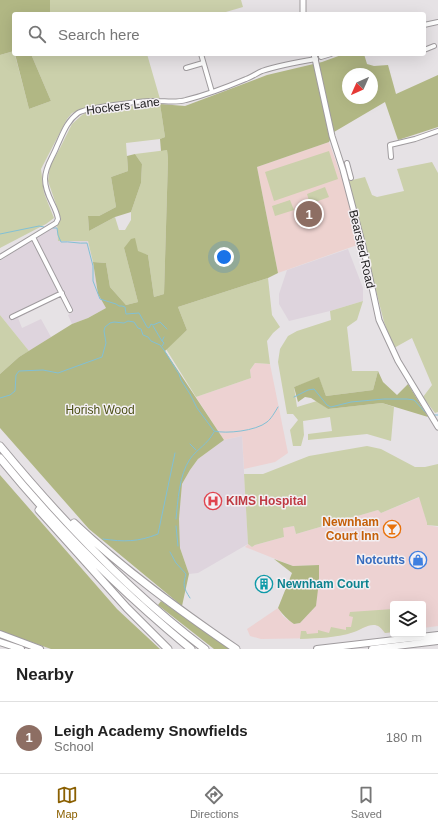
<!DOCTYPE html>
<style>
:root{--surface:#fff;--page:#f2f2f2;--text:#222;--muted:#767676;--line:#e0e0e0;--accent:#8b6002}
body{margin:0;font-family:Arial,sans-serif;background:var(--page);color:var(--text)}
.controls{position:absolute;right:12px;bottom:12px;display:grid;overflow:hidden;border-radius:4px;box-shadow:0 4px 16px #0002}
.controls button{width:36px;height:36px;display:grid;place-items:center;padding:0;border:0;border-bottom:1px solid var(--line);background:var(--surface);color:var(--text);font:20px sans-serif}
.compass{position:absolute;left:342px;top:68px;width:36px;height:36px;border-radius:50%;background:var(--surface);box-shadow:0 4px 16px #0002;rotate:225deg}
.you{position:absolute;left:224px;top:257px;width:14px;height:14px;margin:-10px;border:3px solid #fff;border-radius:50%;background:#1a73e8;box-shadow:0 0 0 6px #1a73e833}
.badge{display:grid;place-items:center;width:26px;height:26px;border-radius:50%;background:var(--accent);color:#fff;font-size:13px;font-weight:700}
.pin{position:absolute;translate:-50% -50%;border:2px solid #fff;box-shadow:0 1px 4px #0006}
.list{margin:0;padding:0;list-style:none}
h2{display:flex;justify-content:space-between;align-items:center;height:52px;margin:0;padding:0 16px;font-size:17px}
h2 small{font-size:13px;font-weight:400;color:var(--muted)}
.list li{display:grid;grid-template-columns:26px 1fr auto;gap:12px;align-items:center;box-sizing:border-box;height:72px;padding:0 16px;border-top:1px solid var(--line)}
.list b{display:block;font-size:15px;white-space:nowrap}
.list p{margin:0;font-size:13px;white-space:nowrap;color:var(--muted)}
.list em{font-size:13px;font-style:normal;color:var(--muted)}
.icon{flex:none;width:22px;height:22px;fill:none;stroke:currentColor;stroke-width:2;stroke-linecap:round;stroke-linejoin:round}
.map{position:relative;flex:none;width:438px;height:649px;overflow:hidden}
.search{position:absolute;background:var(--surface);box-shadow:0 4px 16px #0002;left:12px;right:12px;top:12px;height:44px;display:flex;align-items:center;gap:10px;box-sizing:border-box;padding:0 14px;border-radius:4px;color:var(--muted);font-size:15px}
.sheet{height:124px;background:var(--surface)}
nav{display:flex;justify-content:space-around;align-items:center;box-sizing:border-box;height:56px;border-top:1px solid var(--line);background:var(--surface);font-size:11px;color:var(--muted)}
nav a{display:grid;justify-items:center;gap:2px}
nav .on{color:var(--accent)}
.map>svg:first-child{display:block}
</style>
<div class="map">
<svg width="438" height="649" viewBox="0 0 438 649">
<rect width="100%" height="100%" fill="#e6e2e5"/>
<!-- commercial -->
<path fill="#edd2d2" d="M255 363 270 364 288 453 275 462 244 469 242 436 224 440 196 397 251 378 250 370Z
M420 497 427 523V525L438 527V626L423 628V604H393V632L385 633 380 627 376 625H370L348 634 322 638 261 639 250 636 247 629 278 608 283 616 288 620 294 624 300 623 316 606 319 565 293 566 245 547 248 544 252 547 255 545 284 537 282 528 294 526 296 534 378 510 381 513Z"/>
<!-- built -->
<path fill="#ded4dd" d="M57 224 58 241H88L93 262 98 294 106 308 88 318 72 324 68 315 73 312 36 238Z
M32 240 60 297 18 318 22 328 41 319 51 337 29 351 0 315V261Z
M348 249 363 288V301L330 311 289 321 279 304V294L287 270Z
M242 436 248 544 198 573 189 574 180 548 179 519 182 484 190 470 198 459 224 440Z"/>
<!-- education -->
<path fill="#edd2cf" d="M329 142 344 184 360 244 278 273 257 167Z"/>
<!-- green -->
<path fill="#cbd0ab" d="M48 0H241L243 7 219 14H42Z
M14 51 29 109 51 101 31 54H147L160 99 86 108 72 113 67 119 41 169 44 193 54 218 46 224 0 248V55Z
M160 104 165 137 160 139 126 143 128 171 111 177 116 207 99 216 88 217 89 231 115 217 119 230H125L131 220V212L141 183 142 164 135 154 167 150 168 159 164 294 154 297 148 255 124 248 138 302 126 305 110 287 106 263 93 262 88 241H58L57 224 61 219 48 181 50 166 60 148 72 124 82 115 89 111 120 107Z
M329 151 338 179 274 201 265 172Z
M432 162 438 173V412L435 413 423 397 432 385 412 338 394 348 384 322 348 181 365 177 372 195 377 197 404 191 397 169Z
M325 187 329 197 310 204 307 194Z
M290 200 294 210 275 216 272 206Z
M268 278 272 315 280 327 273 333 267 341 270 364 255 363 250 370 251 378 196 397 166 349 187 330 178 307Z
M363 301 357 320 347 327 352 371H378L373 390 326 396 319 378 294 387 297 407 317 401 328 409 382 403 394 407 391 441 367 434 308 440V434L332 431 330 417 303 421 304 435 301 446H293L290 430 298 420 293 414H287L278 362 280 349 288 336 297 331 331 320 330 311Z
M0 315 29 351 19 357 0 374Z
M367 446 381 449 415 467H425L438 464V526L427 525V523L419 497 381 513 378 510 296 534 294 526 283 528 284 537 255 545 252 547 248 544 244 474H263L309 456Z
M393 609V632L385 633C382 629 380 626 375 625 368 624 360 630 354 632 337 638 318 638 300 639L301 631H306L307 634 318 633V630L329 633 331 627 346 630V627H351L353 617 349 616 350 612Z"/>
<!-- forest -->
<path fill="#b1b784" fill-rule="evenodd" d="M0 0H50V14H14V51L0 55Z
M15 54H31L51 101 29 109Z
M344 54H364L367 64 374 66 388 65 396 94 438 75V127L398 140 385 102 334 132 329 142 257 167 278 273 268 278 178 307 187 330 165 351 224 440 198 459 190 470 182 484 179 519 180 548 189 574 182 606 89 529 0 428V374L19 357 72 324 88 318 106 308 98 294 93 262 106 263 110 287 126 305 138 302 124 248 131 239 135 238 138 251 148 255 154 297 164 294 168 159 167 150 161 151 160 139 165 137 160 104 185 106 267 75 322 62ZM348 74H372V98H348Z
M135 154 142 164 141 183 131 212 115 217 89 231 88 216H99L116 207 111 177 128 171 127 156Z
M378 371 383 382 397 395 408 384 428 417 382 403 328 409 311 398 305 397 298 402 294 387 319 377 326 396 373 390Z
M0 475 117 609 160 649H51L0 631Z
M274 559 293 566 319 565V581L316 606 300 623 294 624C287 619 283 615 278 608L292 573Z
M161 601 230 649H214L158 605Z"/>
<g fill="none" stroke-linecap="round" stroke-linejoin="round">
<!-- stream -->
<path stroke="#82c0d5" stroke-width="1" d="M53 228H57L58 235 61 242C70 241 78 244 87 243L93 266V281L100 299 116 304 119 306H122L125 307 126 314 139 313 147 327 149 328 151 324 153 325 160 322 167 329
M0 234 39 226 44 227
M153 326 162 341
M162 346 164 343 162 341 164 337
M294 397 308 390 314 389 327 405 331 407 351 402 384 399H407L414 400 426 413
M0 398 10 395 15 391 16 375 19 371 43 370 58 373 102 357 106 343 104 331 105 327 110 323 114 322 124 323 128 321 134 322 138 328 141 329 143 335 148 337 151 341 160 345 164 350 179 374 181 380 190 394 197 408 214 431C226 434 256 431 267 422 271 419 275 412 278 407
M434 415H438
M190 444 196 450
M176 519C178 501 179 475 190 459 198 448 207 445 214 432
M176 526 178 546
M103 539C124 542 138 542 158 534L175 453
M170 552 176 563 186 574C183 585 183 587 190 598"/>
<defs>
<path id="minor" d="M424 25 438 22
M424 50 434 46
M201 54 212 92
M321 57 331 54
M186 68 203 63
M391 157 390 145 415 139 438 131
M347 163 351 178
M33 237 70 310
M0 257 56 223 58 219C56 205 45 196 45 179 45 166 53 157 57 146 63 133 67 121 78 113 85 108 145 100 156 101 166 101 176 103 186 100 206 95 227 87 246 79 252 77 257 73 262 71 280 65 298 62 316 59
M12 317 62 293"/>
<path id="tertiary" d="M303 14V0
M314 54 332 136 343 170 363 246 379 320 398 361 438 427"/>
<path id="trunk" d="M0 634 40 649
M0 642 21 649
M317 649 438 635
M372 649 438 641"/>
<path id="motorway" d="M0 446C61 520 128 591 205 649
M0 458C57 528 122 592 191 649
M39 510 127 608 168 649
M74 523C124 570 179 610 236 649"/>
</defs>
<!-- minor casing -->
<use href="#minor" stroke="#9f9b9e" stroke-width="6"/>
<!-- tertiary casing -->
<use href="#tertiary" stroke="#9f9b9e" stroke-width="7"/>
<!-- trunk casing -->
<use href="#trunk" stroke="#9f9b9e" stroke-width="8"/>
<!-- motorway casing -->
<use href="#motorway" stroke="#9f9b9e" stroke-width="9"/>
<!-- minor -->
<use href="#minor" stroke="#fff" stroke-width="4"/>
<!-- tertiary -->
<use href="#tertiary" stroke="#fff" stroke-width="5"/>
<!-- trunk -->
<use href="#trunk" stroke="#fff" stroke-width="6"/>
<!-- motorway -->
<use href="#motorway" stroke="#fff" stroke-width="7"/>
</g>
<!-- icons -->
<defs>
<symbol id="hospital-ring" viewBox="-11 -11 22 22"><circle r="9.5" fill="#f3eff3" stroke="#e0444e" stroke-width="1.5"/><path d="M-5-5h3v3.5h4V-5h3V5h-3V1.5h-4V5h-3Z" fill="#e0444e"/></symbol>
<symbol id="bar-ring" viewBox="-11 -11 22 22"><circle r="9.5" fill="#f3eff3" stroke="#e8710a" stroke-width="1.5"/><path d="M-6-5H6L.8 .8V4.5H3.5V6h-7V4.5H-.8V.8Z" fill="#e8710a"/></symbol>
<symbol id="shop-ring" viewBox="-11 -11 22 22"><circle r="9.5" fill="#f3eff3" stroke="#3f7fe0" stroke-width="1.5"/><path d="M-5-2.5h2.3a2.7 3.5 0 0 1 5.4 0H5L5.5 6h-11ZM-1.5-2.5h3a1.5 2.3 0 0 0-3 0Z" fill="#3f7fe0"/></symbol>
<symbol id="building-ring" viewBox="-11 -11 22 22"><circle r="9.5" fill="#f3eff3" stroke="#0f9aa8" stroke-width="1.5"/><path d="M-4-6H4V6H1V3H-1V6H-4ZM-2.5-4.3h1.7v1.8h-1.7ZM.8-4.3h1.7v1.8H.8ZM-2.5-1h1.7V.8h-1.7ZM.8-1h1.7V.8H.8Z" fill="#0f9aa8"/></symbol>
</defs>
<g fill-rule="evenodd">
<use href="#hospital-ring" x="203" y="491" width="20" height="20"/>
<use href="#bar-ring" x="382" y="519" width="20" height="20"/>
<use href="#shop-ring" x="408" y="550" width="20" height="20"/>
<use href="#building-ring" x="254" y="574" width="20" height="20"/>
</g>
<g text-anchor="middle" stroke-width="3" stroke-linejoin="round" paint-order="stroke">
<!-- street labels -->
<g font-size="12" fill="#232223" stroke="#f3eff3">
<text transform="translate(123 106) rotate(-7)" y="4">Hockers Lane</text>
<text transform="translate(362 249) rotate(77)" y="4">Bearsted Road</text>
</g>
<!-- park labels -->
<g font-size="12" fill="#4c5016" stroke="#f3eff3">
<text x="100" y="414">Horish Wood</text>
</g>
<!-- health labels -->
<g font-size="12" font-weight="bold" fill="#be3a42" stroke="#f3eff3" text-anchor="start">
<text x="226" y="505">KIMS Hospital</text>
</g>
<!-- food labels -->
<g font-size="12" font-weight="bold" fill="#c56008" stroke="#f3eff3" text-anchor="end">
<text x="379" y="526">Newnham<tspan x="379" dy="14">Court Inn</tspan></text>
</g>
<!-- shop labels -->
<g font-size="12" font-weight="bold" fill="#366cbe" stroke="#f3eff3" text-anchor="end">
<text x="405" y="564">Notcutts</text>
</g>
<!-- culture labels -->
<g font-size="12" font-weight="bold" fill="#0d838f" stroke="#f3eff3" text-anchor="start">
<text x="277" y="588">Newnham Court</text>
</g>
</g>
</svg>
<div class="controls">
<button><svg class="icon" aria-label="layers" viewBox="0 0 24 24"><path d="M12 4l9 5-9 5-9-5zM3 14l9 5 9-5"/></svg></button>
</div>
<svg class="compass" viewBox="-18 -18 36 36"><path d="M0-13l5 13h-10z" fill="#e53935"/><path d="M0 13l5-13h-10z" fill="#767676"/></svg>
<div class="you"></div>
<div class="pin badge" style="left:309px;top:214px;background:#8d6e63">1</div>
<div class="search"><svg class="icon" aria-label="search" viewBox="0 0 24 24"><circle cx="10" cy="10" r="6"/><path d="M15 15l6 6"/></svg>Search here</div>
</div>
<section class="sheet">
<h2>Nearby<small></small></h2>
<ul class="list">
<li><span class="badge" style="background:#8d6e63">1</span><div><b>Leigh Academy Snowfields</b><p>School</p></div><em>180 m</em></li>
</ul>
</section>
<nav>
<a class="on"><svg class="icon" aria-label="map" viewBox="0 0 24 24"><path d="M3 6l6-2 6 2 6-2v14l-6 2-6-2-6 2zM9 4v14M15 6v14"/></svg>Map</a>
<a><svg class="icon" aria-label="directions" viewBox="0 0 24 24"><path d="M12 3l9 9-9 9-9-9zM9 14v-3h6M13 9l2 2-2 2"/></svg>Directions</a>
<a><svg class="icon" aria-label="saved" viewBox="0 0 24 24"><path d="M7 4h10v16l-5-4-5 4z"/></svg>Saved</a>
</nav>
